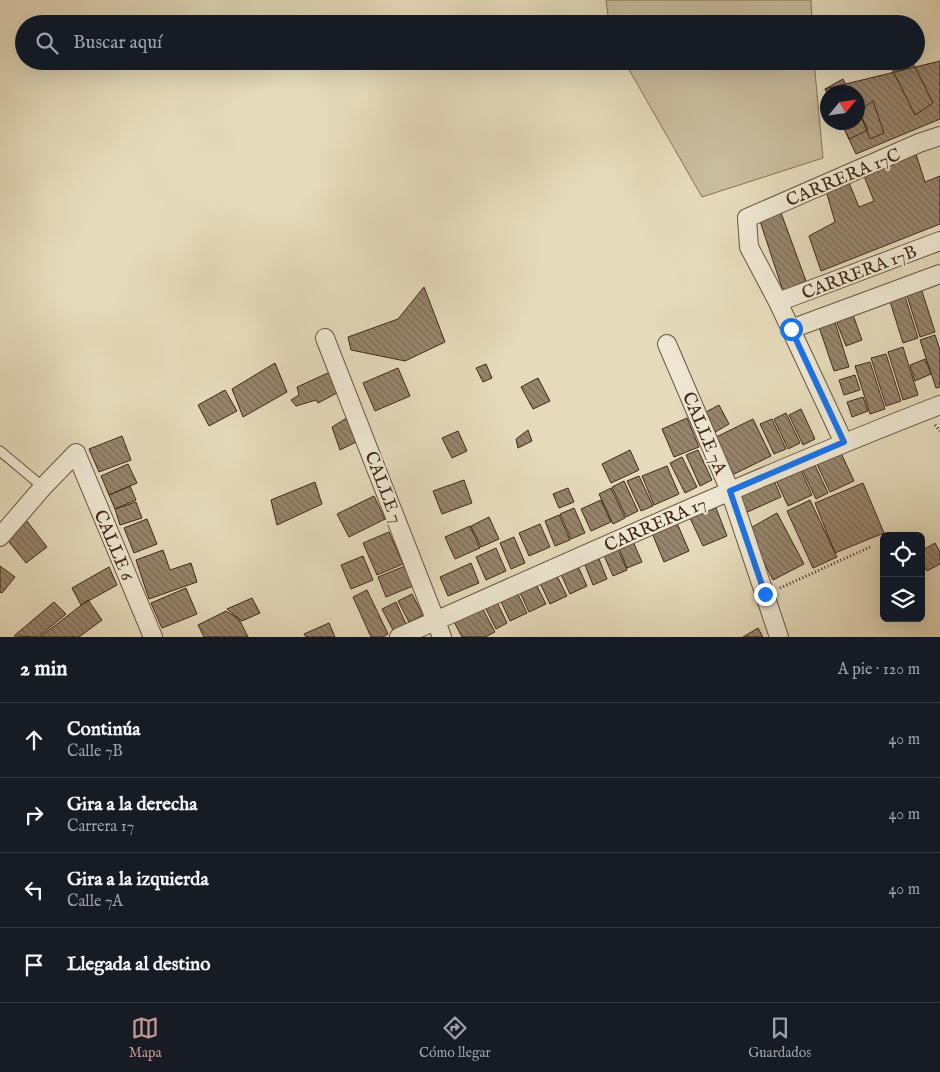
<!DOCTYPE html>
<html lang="es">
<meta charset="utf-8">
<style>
:root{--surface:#171b24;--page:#20242c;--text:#f1f3f6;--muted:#9ea1a6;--line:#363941;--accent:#c59692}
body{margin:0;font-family:"IM FELL English",serif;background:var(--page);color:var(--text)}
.controls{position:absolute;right:15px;bottom:15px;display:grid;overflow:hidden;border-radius:8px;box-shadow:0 5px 20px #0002}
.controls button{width:45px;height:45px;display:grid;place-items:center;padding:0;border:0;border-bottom:1px solid var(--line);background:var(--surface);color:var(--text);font:25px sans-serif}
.compass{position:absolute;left:820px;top:85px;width:45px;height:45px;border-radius:50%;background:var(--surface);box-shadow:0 5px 20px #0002;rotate:61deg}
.stop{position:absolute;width:15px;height:15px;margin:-11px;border:4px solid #1a73e8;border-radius:50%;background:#fff}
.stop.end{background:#1a73e8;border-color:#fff;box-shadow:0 1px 5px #0008}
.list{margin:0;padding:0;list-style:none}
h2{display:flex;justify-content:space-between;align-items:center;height:65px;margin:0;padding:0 20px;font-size:21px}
h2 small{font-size:16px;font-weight:400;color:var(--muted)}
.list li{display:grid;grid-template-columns:32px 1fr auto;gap:15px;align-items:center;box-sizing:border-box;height:75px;padding:0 20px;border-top:1px solid var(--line)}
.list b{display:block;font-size:19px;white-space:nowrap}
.list p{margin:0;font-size:16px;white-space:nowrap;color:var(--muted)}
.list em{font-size:16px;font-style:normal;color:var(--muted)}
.icon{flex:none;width:28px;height:28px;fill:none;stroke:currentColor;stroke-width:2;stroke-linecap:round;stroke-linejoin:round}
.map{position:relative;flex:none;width:940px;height:637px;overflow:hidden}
.search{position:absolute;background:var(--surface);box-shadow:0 5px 20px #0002;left:15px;right:15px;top:15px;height:55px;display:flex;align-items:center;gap:12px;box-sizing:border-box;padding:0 18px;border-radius:28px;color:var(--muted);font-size:19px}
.sheet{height:365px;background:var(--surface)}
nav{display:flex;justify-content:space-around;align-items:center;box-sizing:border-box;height:70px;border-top:1px solid var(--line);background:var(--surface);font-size:14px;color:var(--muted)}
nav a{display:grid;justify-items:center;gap:2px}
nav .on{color:var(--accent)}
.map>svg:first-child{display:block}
</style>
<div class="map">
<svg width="940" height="637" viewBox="0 0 940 637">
<defs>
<pattern id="building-back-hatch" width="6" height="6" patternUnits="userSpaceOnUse" patternTransform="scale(1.25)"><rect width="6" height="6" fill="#97856d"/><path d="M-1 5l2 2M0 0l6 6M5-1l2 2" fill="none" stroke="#7d6d59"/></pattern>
</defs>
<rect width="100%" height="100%" fill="#e5dbbb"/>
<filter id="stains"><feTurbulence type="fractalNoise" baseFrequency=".004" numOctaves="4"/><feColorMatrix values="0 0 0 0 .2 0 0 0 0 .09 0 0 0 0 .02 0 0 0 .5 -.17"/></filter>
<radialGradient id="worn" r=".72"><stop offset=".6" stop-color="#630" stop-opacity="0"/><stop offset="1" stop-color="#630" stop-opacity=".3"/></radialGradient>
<!-- green -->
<path fill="#c9bd9f" stroke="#86725c" d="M606 0H811L812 24H609Z
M624 61H814L823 158 702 197Z"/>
<!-- building -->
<path fill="url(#building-back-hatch)" stroke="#422819" d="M888 61H912L933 103 915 115Z
M940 61V119L856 154 841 122H858V92H828V95L825 89Z
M843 79 849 92H828V94L825 89Z
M873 101 884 133 870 139 859 111Z
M858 109 868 130 849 139 841 122H858Z
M914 148 925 182 940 176V224L821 271 809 236 835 222 825 187 847 178 859 207 874 201 862 171Z
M780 210 806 281 783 291 760 221Z
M920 285 935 332 920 337 905 289Z
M424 287 445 342 405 361 351 350 348 337 398 319Z
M903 290 918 338 903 343 888 295Z
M852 312 862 340 846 346 835 318Z
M834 319 849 367 834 371 818 324Z
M935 335 940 350V387L936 388 920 340Z
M903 347 918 395 903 400 888 352Z
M886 354 901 401 886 406 871 358Z
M925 359 931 374 915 381 910 365Z
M870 362 885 409 870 414 855 366Z
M275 363 287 392 243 417 232 389Z
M486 364 492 378 483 382 476 368Z
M398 368 410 396 375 411 363 383Z
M330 372 337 393 318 403 316 400 296 406 291 400 299 395 297 387Z
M855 375 860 390 844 395 839 380Z
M538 378 550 401 533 409 521 387Z
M225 390 237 411 209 426 198 405Z
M863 397 868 411 852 417 847 402Z
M719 405 729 424 712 434 702 414Z
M801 409 815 439 803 445 789 415Z
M786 413 800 443 788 449 774 419Z
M350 416 358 441 340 450 332 427Z
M687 418 699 447 674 457 662 429Z
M753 419 771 456 728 477 710 440Z
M772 419 786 449 774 454 760 424Z
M528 430 532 441 518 448 516 439Z
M458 431 467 451 452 458 442 438Z
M122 436 131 460 99 472 89 449Z
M630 450 639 470 611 483 602 464Z
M698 450 712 480 700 486 686 455Z
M841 453 854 481 830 492 817 464Z
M682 457 697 487 685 493 670 463Z
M814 463 828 493 816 499 802 469Z
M128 464 137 483 109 495 101 476Z
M667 466 679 494 654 505 642 476Z
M799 466 812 495 788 506 775 478Z
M639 476 653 506 641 511 627 481Z
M773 478 781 497 743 514 735 495Z
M464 480 472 503 442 514 433 491Z
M624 481 638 511 626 517 612 487Z
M315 482 322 504 277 525 271 500Z
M863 483 884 533 835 553 815 503Z
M130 486 136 500 115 509 109 495Z
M568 488 574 502 559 508 553 494Z
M611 488 625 518 613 524 599 494Z
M374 496 385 519 349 537 337 514Z
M601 500 611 522 591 531 581 509Z
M810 500 837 557 813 568 787 511Z
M136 502 142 518 120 525 115 509Z
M574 508 585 533 571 539 560 514Z
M716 508 727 536 703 546 690 518Z
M777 513 804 564 773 580 747 530Z
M559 515 570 540 555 546 545 521Z
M489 517 499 539 481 547 471 526Z
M147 519 157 544 134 553 124 528Z
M26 520 47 547 26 563 5 537Z
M677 523 689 551 664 562 652 533Z
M540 524 550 547 529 556 519 533Z
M470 526 480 548 455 559 445 537Z
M389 532 403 564 377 575 363 543Z
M514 537 525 563 511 569 500 543Z
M631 537 642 562 627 568 617 543Z
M935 543 940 552V564L927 571 921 561V551Z
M616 545 627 570 613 576 602 551Z
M496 548 506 571 486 580 476 557Z
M163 550 170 570 191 563 197 582 149 599 136 560Z
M597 554 607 579 593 585 583 560Z
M363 556 373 580 351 589 341 565Z
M575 560 587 586 570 594 558 568Z
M471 563 479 583 448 596 440 577Z
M0 566 15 577 2 593 0 592Z
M405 566 413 586 386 597 378 577Z
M109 567 117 585 81 605 72 588Z
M554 570 567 596 550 604 538 579Z
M533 578 546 604 529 612 517 586Z
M186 588 197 614 162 628 151 603Z
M515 588 527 613 510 621 498 595Z
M367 590 388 634 383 637H371L353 597Z
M412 594 423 615 409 622 398 601Z
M252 598 260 613 242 621 227 609Z
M495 598 507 623 496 629 483 603Z
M88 600 102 620 79 637H40Z
M54 602 66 614 38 637 14 636Z
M396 602 406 624 393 630 382 609Z
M480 604 495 632 485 637H462L452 618Z
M226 611 239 619 248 637H204L198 625Z
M329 623 335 637H306L304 634Z
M758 628 763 637H743Z"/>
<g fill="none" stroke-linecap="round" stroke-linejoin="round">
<defs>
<path id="service" d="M0 451 43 487"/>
<path id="minor" d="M778 302 940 241
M791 329 940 274
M325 338 442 637
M667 344 730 491 779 637
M844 443 778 302 749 247 747 218 919 143 940 136
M0 537 43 487 76 453 153 637
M399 637C578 558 757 476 940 405"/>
</defs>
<!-- service casing -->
<use href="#service" stroke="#6b5542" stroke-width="11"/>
<!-- minor casing -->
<use href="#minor" stroke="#6b5542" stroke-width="20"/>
<!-- path -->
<path stroke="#422819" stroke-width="3" stroke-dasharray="1 2.5" stroke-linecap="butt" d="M935 425 940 431
M780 588 870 547"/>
<!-- service -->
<use href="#service" stroke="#eee8d3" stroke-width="9"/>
<!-- minor -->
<use href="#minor" stroke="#eee8d3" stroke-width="18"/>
</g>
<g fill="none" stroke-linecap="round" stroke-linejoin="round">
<!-- route -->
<path stroke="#1a73e8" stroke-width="6" d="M765 594 730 491 844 442 791 329"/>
</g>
<g text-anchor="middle" stroke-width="4" stroke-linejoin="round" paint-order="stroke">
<!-- street labels -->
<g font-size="18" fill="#422819" stroke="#eee8d3">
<text transform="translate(843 177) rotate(-23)" y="6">CARRERA 17C</text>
<text transform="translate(859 272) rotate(-21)" y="6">CARRERA 17B</text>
<text transform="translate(705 433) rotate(67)" y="6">CALLE 7A</text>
<text transform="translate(384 487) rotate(69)" y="6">CALLE 7</text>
<text transform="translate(655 524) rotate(-24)" y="6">CARRERA 17</text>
<text transform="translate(114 545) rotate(67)" y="6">CALLE 6</text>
</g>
</g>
<rect width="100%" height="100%" filter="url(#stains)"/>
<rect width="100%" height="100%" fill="url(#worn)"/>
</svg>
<div class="controls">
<button><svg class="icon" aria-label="locate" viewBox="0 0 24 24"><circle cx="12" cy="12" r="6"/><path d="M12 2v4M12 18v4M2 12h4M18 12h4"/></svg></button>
<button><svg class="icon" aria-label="layers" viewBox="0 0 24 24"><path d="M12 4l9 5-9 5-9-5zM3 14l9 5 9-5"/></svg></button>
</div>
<svg class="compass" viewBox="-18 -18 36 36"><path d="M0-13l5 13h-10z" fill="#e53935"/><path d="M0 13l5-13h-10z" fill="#9ea1a6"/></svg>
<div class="stop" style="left:791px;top:329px"></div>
<div class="stop end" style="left:765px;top:594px"></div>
<div class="search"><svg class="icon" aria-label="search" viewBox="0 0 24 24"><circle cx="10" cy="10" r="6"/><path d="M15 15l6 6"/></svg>Buscar aquí</div>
</div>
<section class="sheet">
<h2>2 min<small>A pie · 120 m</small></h2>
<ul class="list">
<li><svg class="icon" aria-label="ahead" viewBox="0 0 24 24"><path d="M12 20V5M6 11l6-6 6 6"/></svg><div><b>Continúa</b><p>Calle 7B</p></div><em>40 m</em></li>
<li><svg class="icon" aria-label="right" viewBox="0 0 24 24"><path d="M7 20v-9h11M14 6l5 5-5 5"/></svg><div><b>Gira a la derecha</b><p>Carrera 17</p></div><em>40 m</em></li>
<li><svg class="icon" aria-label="left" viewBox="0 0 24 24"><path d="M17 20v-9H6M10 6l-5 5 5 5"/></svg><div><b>Gira a la izquierda</b><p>Calle 7A</p></div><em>40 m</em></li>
<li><svg class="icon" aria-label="arrive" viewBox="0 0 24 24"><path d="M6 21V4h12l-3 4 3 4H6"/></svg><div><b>Llegada al destino</b></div></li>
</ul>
</section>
<nav>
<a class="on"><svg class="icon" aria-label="map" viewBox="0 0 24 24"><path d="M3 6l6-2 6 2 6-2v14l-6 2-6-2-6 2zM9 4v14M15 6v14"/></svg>Mapa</a>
<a><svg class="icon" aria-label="directions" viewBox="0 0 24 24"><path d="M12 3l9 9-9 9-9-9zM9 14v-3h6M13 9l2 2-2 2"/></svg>Cómo llegar</a>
<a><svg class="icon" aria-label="saved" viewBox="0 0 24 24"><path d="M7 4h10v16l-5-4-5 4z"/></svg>Guardados</a>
</nav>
